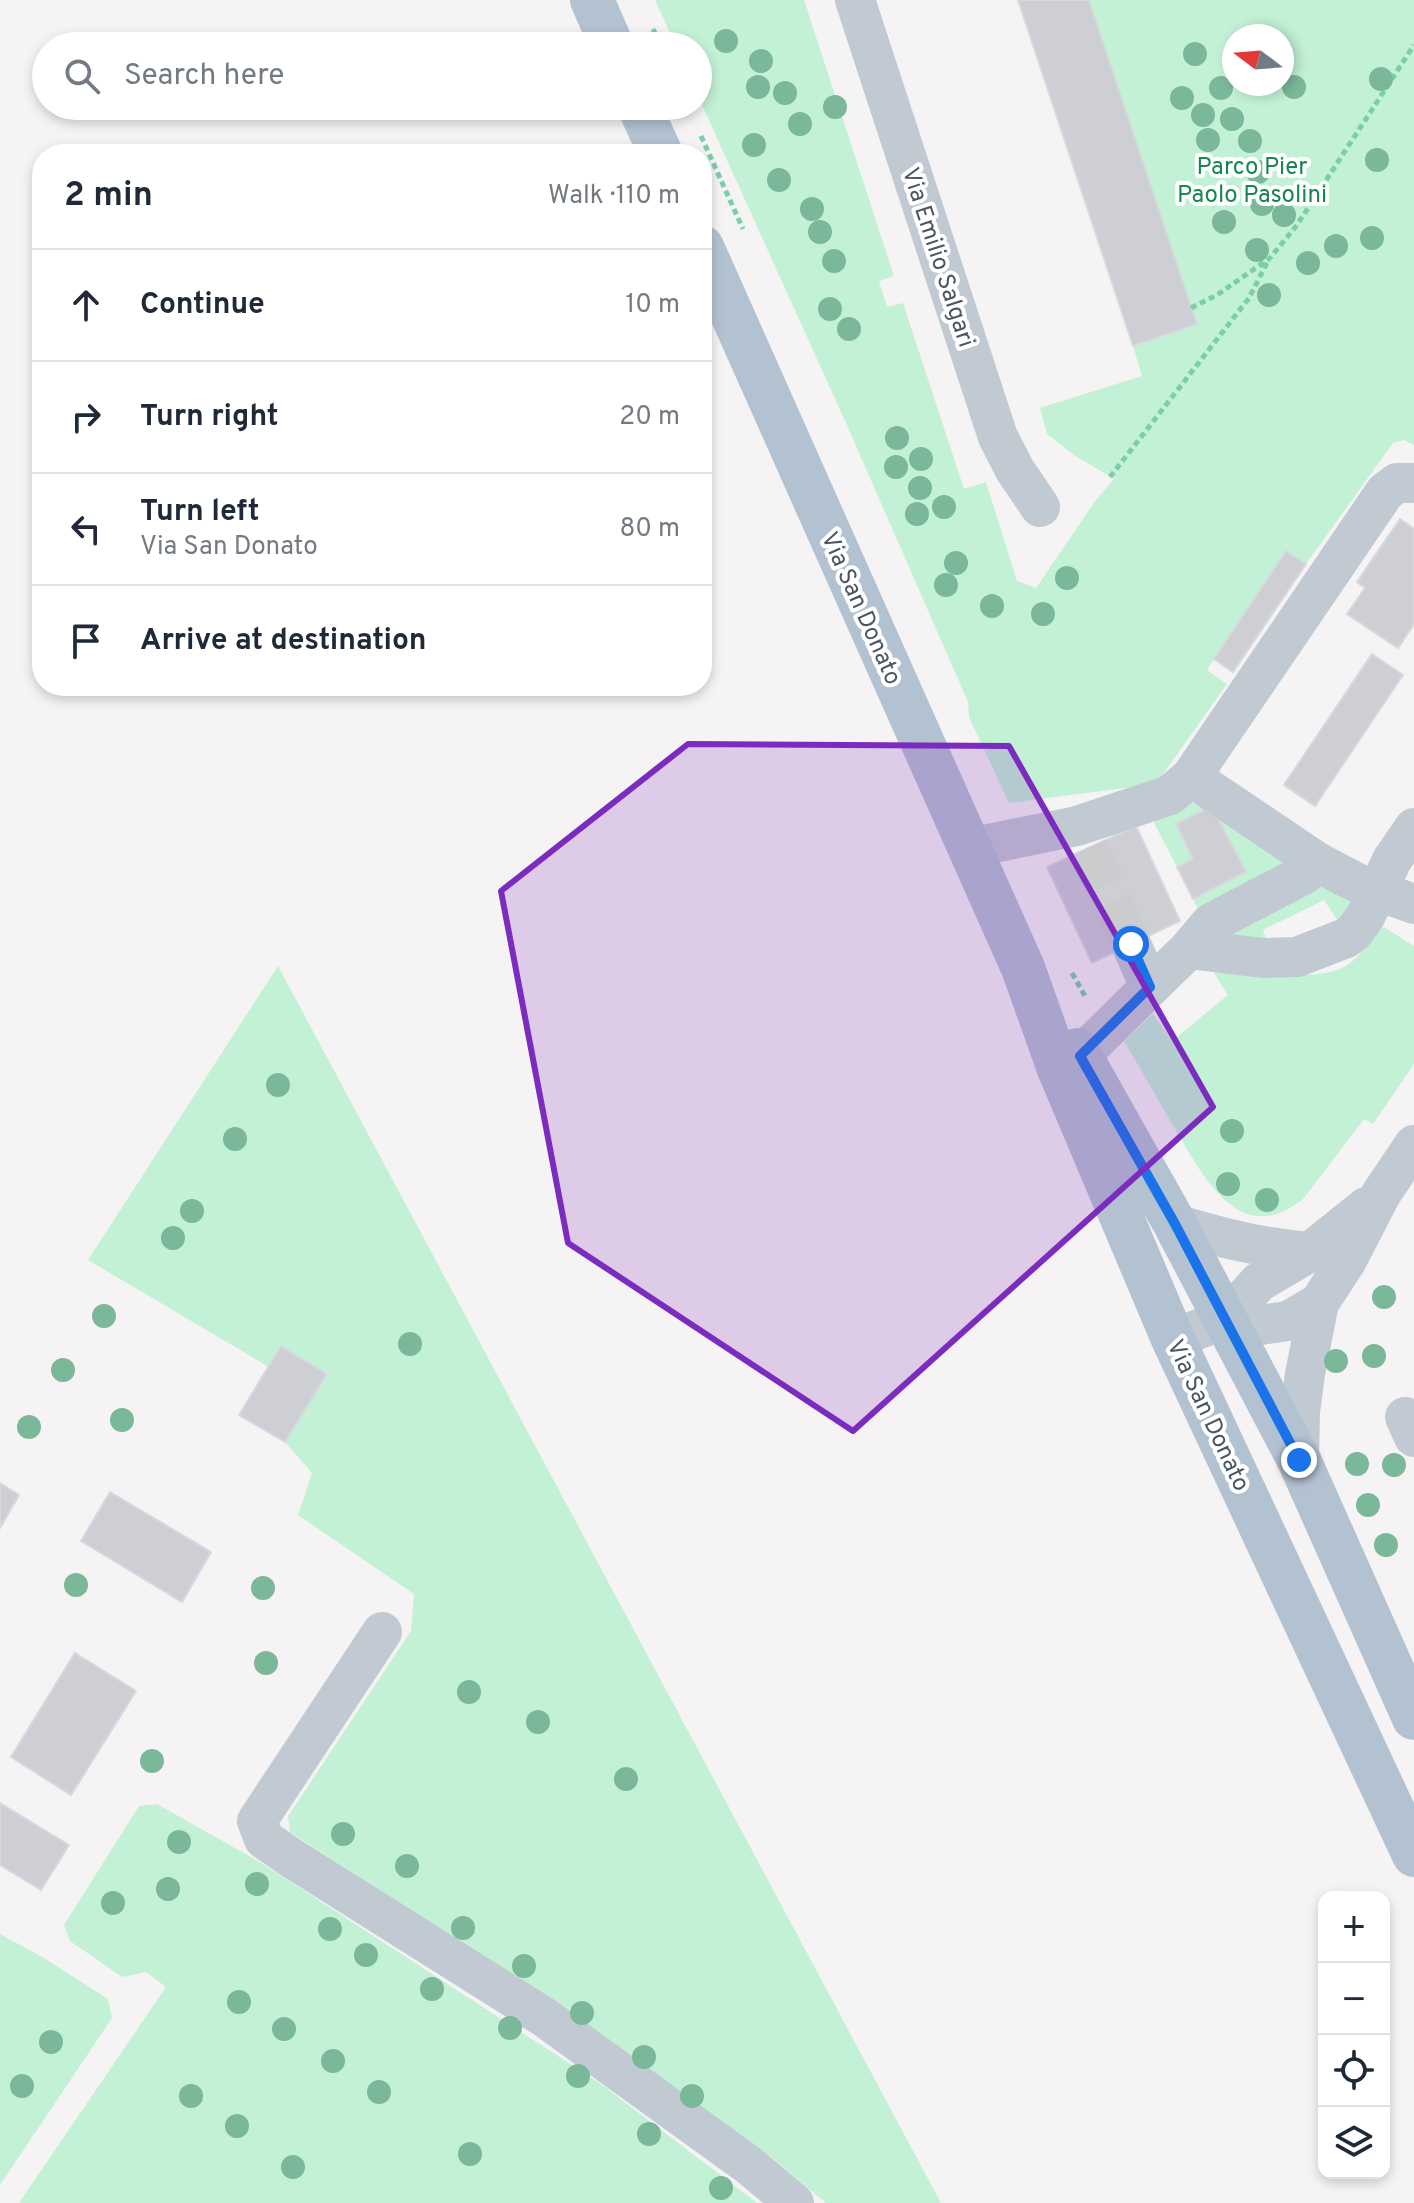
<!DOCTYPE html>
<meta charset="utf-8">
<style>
:root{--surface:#fff;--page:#f2f2f3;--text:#1f2937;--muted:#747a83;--line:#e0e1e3}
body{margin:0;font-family:Overpass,sans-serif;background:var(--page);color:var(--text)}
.controls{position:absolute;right:24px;bottom:24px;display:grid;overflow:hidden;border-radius:16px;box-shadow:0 4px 12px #0003}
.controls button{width:72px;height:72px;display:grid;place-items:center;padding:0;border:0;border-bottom:2px solid var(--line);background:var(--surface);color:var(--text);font:40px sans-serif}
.compass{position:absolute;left:1222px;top:24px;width:72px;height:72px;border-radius:50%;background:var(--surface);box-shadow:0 4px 12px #0003;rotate:286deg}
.stop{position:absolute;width:24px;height:24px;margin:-18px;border:6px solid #1a73e8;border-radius:50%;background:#fff}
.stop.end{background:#1a73e8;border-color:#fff;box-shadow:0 2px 8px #0008}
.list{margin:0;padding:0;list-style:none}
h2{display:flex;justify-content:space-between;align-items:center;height:104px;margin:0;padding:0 32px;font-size:34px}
h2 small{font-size:26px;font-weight:400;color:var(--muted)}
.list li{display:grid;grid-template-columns:52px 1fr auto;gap:24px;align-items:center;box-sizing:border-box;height:112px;padding:0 32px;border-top:2px solid var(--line)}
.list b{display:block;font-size:30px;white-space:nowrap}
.list p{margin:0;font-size:26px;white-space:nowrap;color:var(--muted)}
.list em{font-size:26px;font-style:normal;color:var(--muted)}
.icon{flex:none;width:44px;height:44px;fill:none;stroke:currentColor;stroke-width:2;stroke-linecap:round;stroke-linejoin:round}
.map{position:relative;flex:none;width:1414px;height:2203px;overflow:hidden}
.search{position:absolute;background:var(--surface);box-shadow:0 4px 12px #0003;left:32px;top:32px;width:680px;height:88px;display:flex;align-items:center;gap:20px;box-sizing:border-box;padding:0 28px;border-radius:44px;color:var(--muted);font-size:30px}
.panel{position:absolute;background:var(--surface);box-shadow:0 4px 12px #0003;left:32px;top:144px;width:680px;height:552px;border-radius:32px}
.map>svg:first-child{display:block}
</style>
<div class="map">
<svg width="1414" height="2203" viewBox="0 0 1414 2203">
<rect width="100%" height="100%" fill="#f5f3f3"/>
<!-- green -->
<path fill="#c3f1d5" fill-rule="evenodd" d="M655 0H804L894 276 879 281 887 307 903 303 964 489 986 482 1017 581 1036 588 1096 500 1114 479 1074 455 1047 434 1040 408 1142 376 1133 346 1197 324 1089 0H1414V445L1404 440 1393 443 1306 564 1286 551 1207 670 1227 684 1156 784 1009 803 969 717 968 702 846 423 698 96V46H676ZM1234 36H1282V84H1234Z
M1190 803 1205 805 1208 808 1176 824 1193 859 1177 867 1154 823 1155 820Z
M1216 813 1289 862 1199 912 1193 898 1245 872Z
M1322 885 1356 907 1338 921 1324 900 1263 930 1267 942 1224 939Z
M1384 927 1414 946V1064L1373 1124 1364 1119 1304 1198C1240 1252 1202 1174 1174 1127 1157 1098 1141 1070 1124 1041L1153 1014 1172 1041 1228 995 1214 973 1217 970C1252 972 1320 984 1349 964 1363 954 1371 938 1384 927Z
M278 966 941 2203H826L771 2157 553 2004 290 1832 288 1816 411 1631 414 1594 298 1515 312 1473 285 1442 327 1373 281 1346 269 1367 88 1260Z
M157 1804 263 1864 601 2084 757 2203H19L166 1987 146 1972 122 1977 70 1941 64 1925 139 1806Z
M0 1934 44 1958 108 1999 112 2018 0 2185Z"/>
<!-- building -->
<path fill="#cdcfd5" stroke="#d7d9de" stroke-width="2" d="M1018 0H1089L1197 324 1133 346Z
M1400 519 1414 529V624L1398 648 1347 614 1365 588 1357 582Z
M1286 551 1306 564 1233 672 1214 659Z
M1372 654 1403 675 1315 806 1284 785Z
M1212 806 1246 872 1193 899 1177 867 1193 859 1176 824Z
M1136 826 1180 921 1092 963 1047 867Z
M281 1346 327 1374 285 1442 239 1415Z
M0 1483 19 1495 0 1528Z
M110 1492 211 1552 182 1602 81 1541Z
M75 1653 136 1691 71 1795 11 1757Z
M0 1803 69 1845 41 1890 0 1865Z"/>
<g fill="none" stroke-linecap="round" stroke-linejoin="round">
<!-- minor-tunnel -->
<path stroke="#caccce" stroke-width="40" stroke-dasharray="40 20" stroke-linecap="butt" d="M1088 848 1131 944"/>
<!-- path -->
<path stroke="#7ad0a6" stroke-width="5" stroke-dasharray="6 4" stroke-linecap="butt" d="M653 29 661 46
M701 136 743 229
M1191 308 1217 295 1270 258 1297 225 1414 45
M1110 477 1249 298 1269 259
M1072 973 1085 996"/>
<!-- minor -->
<path stroke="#c1cad2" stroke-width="40" d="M855 0 998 437 1015 470 1040 507
M1191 777 1319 863 1359 884 1414 904
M969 848 1077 826 1170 795 1191 777 1385 492 1397 483H1414
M1189 949 1263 958 1297 957 1346 938 1354 932 1365 917 1392 860 1414 828
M1150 987 1189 949 1211 923 1303 875 1319 863
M1080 1056 1150 987 1131 944
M1175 1224C1222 1238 1261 1248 1310 1252
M1225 1319 1260 1325 1288 1321 1319 1303
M1173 1339 1225 1319 1259 1282 1310 1252 1366 1207
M1405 1417 1414 1437
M1299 1460 1300 1412 1305 1374 1319 1303 1347 1260 1381 1194 1414 1145
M382 1632 257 1821 264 1839 293 1859 544 2017 750 2166 794 2203"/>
<!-- major -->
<path stroke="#b3c2d1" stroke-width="44" d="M592 0 612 46
M639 106 661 154
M702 247 1023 968 1059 1069 1173 1339 1414 1855
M1077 1050 1175 1224 1299 1460 1414 1718"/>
</g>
<!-- trees -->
<g fill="#7bb799">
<circle cx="726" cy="41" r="12"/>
<circle cx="1195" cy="54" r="12"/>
<circle cx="761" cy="61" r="12"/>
<circle cx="1381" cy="79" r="12"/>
<circle cx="758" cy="87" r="12"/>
<circle cx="1294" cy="87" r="12"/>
<circle cx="1221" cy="88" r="12"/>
<circle cx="785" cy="93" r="12"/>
<circle cx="1182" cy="98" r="12"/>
<circle cx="835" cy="107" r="12"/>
<circle cx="1203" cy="115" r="12"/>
<circle cx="1232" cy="119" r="12"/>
<circle cx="800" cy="124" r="12"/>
<circle cx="1208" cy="140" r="12"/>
<circle cx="1250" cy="141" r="12"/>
<circle cx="754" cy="145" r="12"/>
<circle cx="1377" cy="160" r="12"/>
<circle cx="1258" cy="172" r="12"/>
<circle cx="779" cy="180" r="12"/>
<circle cx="1262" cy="204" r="12"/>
<circle cx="812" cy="209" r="12"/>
<circle cx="1284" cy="215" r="12"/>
<circle cx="1224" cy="222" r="12"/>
<circle cx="820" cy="232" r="12"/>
<circle cx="1372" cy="238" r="12"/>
<circle cx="1336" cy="246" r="12"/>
<circle cx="1257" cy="250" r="12"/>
<circle cx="834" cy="261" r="12"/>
<circle cx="1308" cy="263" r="12"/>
<circle cx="1269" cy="295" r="12"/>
<circle cx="830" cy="309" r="12"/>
<circle cx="849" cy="329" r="12"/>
<circle cx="897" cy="438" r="12"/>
<circle cx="921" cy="459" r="12"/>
<circle cx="896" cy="467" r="12"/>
<circle cx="920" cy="488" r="12"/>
<circle cx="944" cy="507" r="12"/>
<circle cx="917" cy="514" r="12"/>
<circle cx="956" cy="563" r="12"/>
<circle cx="1067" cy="578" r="12"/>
<circle cx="946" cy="585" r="12"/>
<circle cx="992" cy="606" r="12"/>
<circle cx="1043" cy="614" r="12"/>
<circle cx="278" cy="1085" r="12"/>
<circle cx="1232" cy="1131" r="12"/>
<circle cx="235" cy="1139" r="12"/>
<circle cx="1228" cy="1184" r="12"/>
<circle cx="1267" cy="1200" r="12"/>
<circle cx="192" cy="1211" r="12"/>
<circle cx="173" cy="1238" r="12"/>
<circle cx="1384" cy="1297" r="12"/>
<circle cx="104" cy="1316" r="12"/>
<circle cx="410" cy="1344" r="12"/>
<circle cx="1374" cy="1356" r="12"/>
<circle cx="1336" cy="1361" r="12"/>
<circle cx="63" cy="1370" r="12"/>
<circle cx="122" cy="1420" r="12"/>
<circle cx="29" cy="1427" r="12"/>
<circle cx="1357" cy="1464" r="12"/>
<circle cx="1394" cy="1465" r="12"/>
<circle cx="1368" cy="1505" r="12"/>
<circle cx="1386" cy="1545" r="12"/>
<circle cx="76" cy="1585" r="12"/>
<circle cx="263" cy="1588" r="12"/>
<circle cx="266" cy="1663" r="12"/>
<circle cx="469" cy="1692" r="12"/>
<circle cx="538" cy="1722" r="12"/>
<circle cx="152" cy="1761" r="12"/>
<circle cx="626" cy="1779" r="12"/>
<circle cx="343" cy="1834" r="12"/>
<circle cx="179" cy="1842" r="12"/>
<circle cx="407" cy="1866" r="12"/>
<circle cx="257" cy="1884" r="12"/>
<circle cx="168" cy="1889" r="12"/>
<circle cx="113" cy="1903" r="12"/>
<circle cx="463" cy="1928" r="12"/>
<circle cx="330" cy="1929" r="12"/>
<circle cx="366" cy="1955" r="12"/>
<circle cx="524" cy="1966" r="12"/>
<circle cx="432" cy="1989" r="12"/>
<circle cx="239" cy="2002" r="12"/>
<circle cx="582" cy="2013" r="12"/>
<circle cx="510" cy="2028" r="12"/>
<circle cx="284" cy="2029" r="12"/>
<circle cx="51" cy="2042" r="12"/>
<circle cx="644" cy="2057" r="12"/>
<circle cx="333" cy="2061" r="12"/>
<circle cx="578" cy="2076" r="12"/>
<circle cx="22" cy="2086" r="12"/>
<circle cx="379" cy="2092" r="12"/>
<circle cx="191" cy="2096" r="12"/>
<circle cx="692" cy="2096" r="12"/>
<circle cx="237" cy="2126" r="12"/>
<circle cx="649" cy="2134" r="12"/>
<circle cx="470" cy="2154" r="12"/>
<circle cx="293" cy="2167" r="12"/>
<circle cx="721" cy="2188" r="12"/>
</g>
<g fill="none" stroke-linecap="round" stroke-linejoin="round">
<!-- route -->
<path stroke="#1a73e8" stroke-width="10" d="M1131 944 1150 987 1080 1056 1175 1224 1299 1460"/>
</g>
<!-- marked area -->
<path fill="#7b2cbf" fill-opacity="0.2" stroke="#7b2cbf" stroke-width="6" stroke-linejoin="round" d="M688 744 1009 746 1213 1107 853 1431 568 1243 501 891Z"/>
<g text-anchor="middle" stroke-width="8" stroke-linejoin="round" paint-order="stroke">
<!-- park labels -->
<g font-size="24" fill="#17864f" stroke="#fff">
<text x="1252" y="174">Parco Pier<tspan x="1252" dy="28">Paolo Pasolini</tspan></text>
</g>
<!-- street labels -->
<g font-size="24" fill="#4a5661" stroke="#fff">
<text transform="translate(939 257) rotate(72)" y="8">Via Emilio Salgari</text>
<text transform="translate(862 608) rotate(66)" y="8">Via San Donato</text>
<text transform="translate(1209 1415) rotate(65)" y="8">Via San Donato</text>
</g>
</g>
</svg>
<div class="controls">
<button>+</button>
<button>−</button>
<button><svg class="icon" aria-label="locate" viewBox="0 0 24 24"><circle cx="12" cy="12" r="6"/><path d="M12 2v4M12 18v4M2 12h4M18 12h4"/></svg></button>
<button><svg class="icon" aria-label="layers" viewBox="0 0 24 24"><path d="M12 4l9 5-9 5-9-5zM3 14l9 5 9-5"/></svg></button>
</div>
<svg class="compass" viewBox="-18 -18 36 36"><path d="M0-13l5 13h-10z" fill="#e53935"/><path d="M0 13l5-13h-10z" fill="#747a83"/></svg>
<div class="stop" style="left:1131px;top:944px"></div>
<div class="stop end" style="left:1299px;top:1460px"></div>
<div class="search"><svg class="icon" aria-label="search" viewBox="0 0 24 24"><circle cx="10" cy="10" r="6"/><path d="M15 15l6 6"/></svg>Search here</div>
<section class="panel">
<h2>2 min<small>Walk · 110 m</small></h2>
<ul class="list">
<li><svg class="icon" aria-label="ahead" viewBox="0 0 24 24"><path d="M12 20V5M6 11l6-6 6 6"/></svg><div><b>Continue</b></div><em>10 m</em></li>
<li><svg class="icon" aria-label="right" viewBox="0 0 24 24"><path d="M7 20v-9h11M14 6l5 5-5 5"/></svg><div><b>Turn right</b></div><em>20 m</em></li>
<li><svg class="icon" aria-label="left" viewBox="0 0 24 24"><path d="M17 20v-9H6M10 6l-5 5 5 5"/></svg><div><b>Turn left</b><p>Via San Donato</p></div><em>80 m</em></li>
<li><svg class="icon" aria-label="arrive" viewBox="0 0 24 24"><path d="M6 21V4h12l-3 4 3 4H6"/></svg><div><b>Arrive at destination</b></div></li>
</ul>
</section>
</div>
